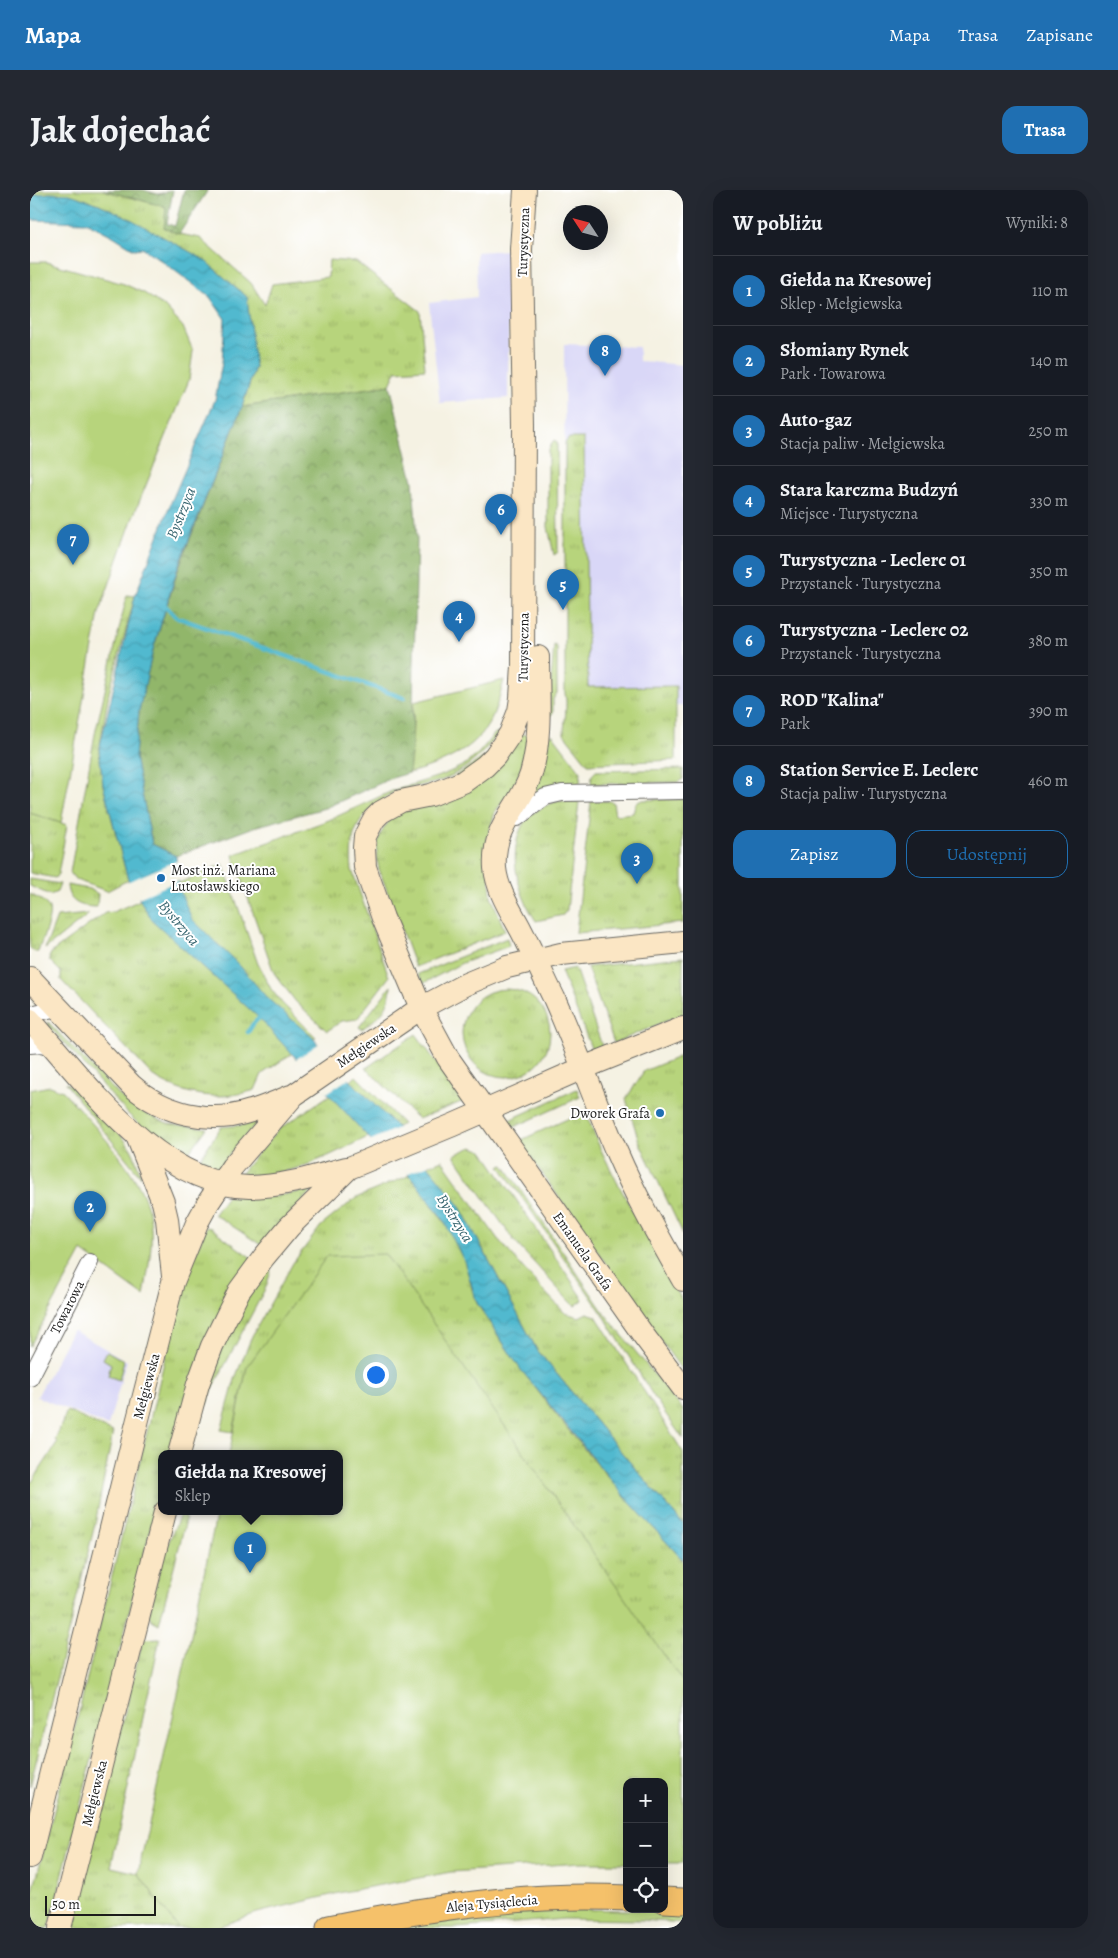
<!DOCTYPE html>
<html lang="pl">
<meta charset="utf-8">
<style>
:root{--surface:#171b24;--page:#242831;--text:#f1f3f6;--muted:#9ea1a6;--line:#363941;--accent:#1f6fb2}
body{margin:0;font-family:Alegreya,serif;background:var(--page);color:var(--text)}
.controls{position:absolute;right:15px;bottom:15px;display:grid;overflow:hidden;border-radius:10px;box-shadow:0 5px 20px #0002}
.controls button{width:45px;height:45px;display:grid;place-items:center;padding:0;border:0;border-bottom:1px solid var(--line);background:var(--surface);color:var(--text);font:25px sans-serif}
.compass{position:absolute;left:533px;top:15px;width:45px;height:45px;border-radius:50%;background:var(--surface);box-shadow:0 5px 20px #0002;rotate:306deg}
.scale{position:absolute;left:15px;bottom:12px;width:111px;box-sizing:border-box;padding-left:5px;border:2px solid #1c1c1c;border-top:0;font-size:14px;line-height:18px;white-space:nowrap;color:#1c1c1c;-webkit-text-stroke:4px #fff;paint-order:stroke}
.you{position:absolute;left:345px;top:1184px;width:18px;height:18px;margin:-12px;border:4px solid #fff;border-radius:50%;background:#1a73e8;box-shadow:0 0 0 8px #1a73e833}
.badge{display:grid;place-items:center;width:32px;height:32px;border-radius:50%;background:var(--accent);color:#fff;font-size:16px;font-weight:700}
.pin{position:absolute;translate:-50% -41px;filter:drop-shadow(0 1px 2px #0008)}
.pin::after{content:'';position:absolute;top:26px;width:18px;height:15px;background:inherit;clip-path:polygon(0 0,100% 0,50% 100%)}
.popup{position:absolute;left:128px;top:1260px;width:185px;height:65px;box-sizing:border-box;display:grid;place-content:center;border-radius:10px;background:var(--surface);filter:drop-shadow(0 1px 4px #0005);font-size:16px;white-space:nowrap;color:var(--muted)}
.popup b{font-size:19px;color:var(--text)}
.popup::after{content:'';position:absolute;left:50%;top:100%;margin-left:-10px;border:10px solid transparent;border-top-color:var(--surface)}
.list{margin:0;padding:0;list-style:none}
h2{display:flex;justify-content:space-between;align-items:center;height:65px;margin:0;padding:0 20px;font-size:21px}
h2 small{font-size:16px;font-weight:400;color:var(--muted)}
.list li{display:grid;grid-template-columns:32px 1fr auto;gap:15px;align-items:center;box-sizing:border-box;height:70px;padding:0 20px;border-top:1px solid var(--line)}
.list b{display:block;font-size:19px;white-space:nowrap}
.list p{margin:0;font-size:16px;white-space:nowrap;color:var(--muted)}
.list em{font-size:16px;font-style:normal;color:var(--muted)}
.actions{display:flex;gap:10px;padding:15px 20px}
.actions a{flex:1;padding:11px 0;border:1px solid var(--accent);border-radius:15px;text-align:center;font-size:18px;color:var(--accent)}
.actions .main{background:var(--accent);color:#fff}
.icon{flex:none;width:28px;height:28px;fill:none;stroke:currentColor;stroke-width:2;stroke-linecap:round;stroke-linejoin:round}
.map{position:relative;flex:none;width:653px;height:1738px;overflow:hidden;border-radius:15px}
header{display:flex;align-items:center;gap:30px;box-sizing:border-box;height:70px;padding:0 25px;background:var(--accent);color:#fff}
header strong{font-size:24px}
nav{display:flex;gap:28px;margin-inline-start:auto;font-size:18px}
.intro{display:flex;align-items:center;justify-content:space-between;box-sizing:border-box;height:120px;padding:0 30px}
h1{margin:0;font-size:35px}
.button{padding:12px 22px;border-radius:15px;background:var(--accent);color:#fff;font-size:18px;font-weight:700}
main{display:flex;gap:30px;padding:0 30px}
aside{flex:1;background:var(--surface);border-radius:15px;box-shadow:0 5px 20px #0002}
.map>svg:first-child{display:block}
</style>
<header>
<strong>Mapa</strong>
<nav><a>Mapa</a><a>Trasa</a><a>Zapisane</a></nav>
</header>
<div class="intro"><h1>Jak dojechać</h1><a class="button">Trasa</a></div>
<main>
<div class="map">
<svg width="653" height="1738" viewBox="0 0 653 1738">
<defs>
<pattern id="grass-tufts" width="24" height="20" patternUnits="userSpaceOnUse" patternTransform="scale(1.25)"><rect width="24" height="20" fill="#b7d47b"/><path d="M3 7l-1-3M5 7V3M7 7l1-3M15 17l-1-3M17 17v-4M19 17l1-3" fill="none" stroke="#9db56a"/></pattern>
<pattern id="forest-crowns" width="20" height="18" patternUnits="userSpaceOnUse" patternTransform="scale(1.25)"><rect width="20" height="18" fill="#91b66b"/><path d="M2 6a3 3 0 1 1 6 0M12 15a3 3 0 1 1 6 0" fill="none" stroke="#769357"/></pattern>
<pattern id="water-waves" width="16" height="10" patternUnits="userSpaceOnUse" patternTransform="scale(1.25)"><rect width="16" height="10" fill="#51b9cf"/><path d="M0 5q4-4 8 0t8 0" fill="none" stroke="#469eb1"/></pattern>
</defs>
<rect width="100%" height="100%" fill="#fff"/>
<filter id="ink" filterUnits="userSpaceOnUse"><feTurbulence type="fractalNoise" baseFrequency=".02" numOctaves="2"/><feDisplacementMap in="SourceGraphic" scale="10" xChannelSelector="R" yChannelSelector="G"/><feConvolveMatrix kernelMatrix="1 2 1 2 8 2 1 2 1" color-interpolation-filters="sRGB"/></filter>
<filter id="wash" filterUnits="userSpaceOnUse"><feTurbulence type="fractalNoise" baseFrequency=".0096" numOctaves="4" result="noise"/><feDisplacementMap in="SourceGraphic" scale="20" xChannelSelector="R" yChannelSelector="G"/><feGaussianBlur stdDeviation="1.12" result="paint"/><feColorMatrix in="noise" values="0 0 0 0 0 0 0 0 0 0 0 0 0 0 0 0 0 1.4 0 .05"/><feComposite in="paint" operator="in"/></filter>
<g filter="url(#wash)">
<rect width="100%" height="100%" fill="#f5f2e3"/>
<!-- built -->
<path fill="#d9d7f7" d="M479 60 478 208 410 213 399 113 447 107 446 62Z
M534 154 609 157V171L653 175V516H536Z
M42 1141H44L97 1171 90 1190 91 1191 78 1236 7 1207Z"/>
<!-- grass -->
<path fill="url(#grass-tufts)" stroke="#6a784c" d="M0 0H73L136 17 135 38 149 44 170 48 221 93 235 115 242 94 298 87 299 70 326 72 390 121 395 179 366 181 360 195 212 217 225 177 173 69 69 14 20 3 0 5Z
M539 248H554L558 497 646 496V570L558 574 534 544C534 533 538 513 535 504V253Z
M524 250 527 252 528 362 524 365 518 337V261Z
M97 405 105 406 79 503 69 560 73 595 98 690 77 701 46 690 40 683 65 544Z
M524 455 527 457V503L523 509V523L518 528Z
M465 543H469C454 562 439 578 417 588 401 596 381 595 365 602 359 604 354 609 349 613 324 631 319 650 322 680L359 787 327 829 312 831 297 841 266 812 244 783 203 665 299 630 362 601 413 585 434 575 448 564Z
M489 544 498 545 496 560 489 584 484 596 465 622 457 649 461 706 475 741 385 777 349 679C344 659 347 645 361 629Z
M516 545H523L551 582 550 594 520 596 504 604Z
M653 579V589L648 592 561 594 562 585 566 581Z
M653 609V733L546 743 561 611H579L583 612 585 625 603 623 606 613 612 610Z
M528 611 549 612 537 720 533 725 506 731C488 703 477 665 493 634 500 622 516 615 528 611Z
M0 623 37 635 28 684 25 688 0 683Z
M193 674 228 774 241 799 252 813 286 847 232 884 225 900C189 911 156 907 124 887L31 790V782L20 771 19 767 22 762 75 723 83 722Z
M0 689 30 694 27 702 20 705 0 696Z
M37 695 59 699 68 704 67 717C51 717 38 713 37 695Z
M0 704C7 708 16 711 19 719 22 727 11 753 8 762H5L0 758Z
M59 724 15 759 27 727Z
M477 748 479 756 432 773 394 793 388 784Z
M653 767V824L584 853 557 777Z
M545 778 573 859 563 863 531 781Z
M361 796C359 820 351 825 332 839L329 837Z
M432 843a44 44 0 1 1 88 0a44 44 0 1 1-88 0Z
M18 832 91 907 116 924 139 934 177 938 156 967 121 945 98 924 18 835Z
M386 844 434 911 388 929 336 878Z
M653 865V1044L609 951 596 909 614 881Z
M326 886 373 934 367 937 321 891Z
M35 893C53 898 90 942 101 959 106 967 108 979 112 988Z
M547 899 550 907 480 939 475 932Z
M301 904 338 947C293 968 261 988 209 985L248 940Z
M555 921 570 958 587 992 653 1112V1182L489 951Z
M231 929 205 957 187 980 167 973 191 937 214 935Z
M442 957 453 961 551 1105 553 1110 545 1116 541 1113 485 1052 424 965Z
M412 970 467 1048 508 1095 535 1123 549 1127 557 1123 566 1126 653 1262V1334L592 1263 507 1160 428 1013 397 976Z
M474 975 575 1124 653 1220V1249L624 1207 572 1123 470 976Z
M380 985C400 1012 423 1040 435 1072 440 1086 441 1103 448 1115 506 1208 579 1290 653 1370V1492L217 1177 203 1242 191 1240 206 1186 222 1146 263 1073 291 1036 326 1008Z
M283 1000 231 1055 184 1024 197 1006 239 1007Z
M176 1037 181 1038 223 1069 140 1264H131V1297L19 1738H0V1712L35 1579 147 1119 153 1095Z
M236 1078 241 1081 236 1097 188 1188 174 1220H170L198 1140Z
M37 1221 83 1242 65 1334 0 1596V1292H2L28 1252 25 1250Z
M151 1322 156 1330 129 1434 122 1430 119 1425 132 1369Z
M130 1448 81 1677 108 1683 148 1738H42L113 1449Z
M479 1718 653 1721V1733L610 1730 534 1729 426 1738H344Z"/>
<!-- forest -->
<path fill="url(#forest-crowns)" stroke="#566944" d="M73 0H113L128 4 143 0 137 34 145 36 154 0H178L149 44 134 38 136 17Z
M360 195 383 291 387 349 382 557 379 583 362 588 295 618 224 637 146 666 122 654 105 567 109 521 123 460 149 377 212 217Z"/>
<!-- green -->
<path fill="#b7d47b" stroke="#6a784c" d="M0 72H16L94 94 114 103 135 117 153 137 163 161 159 190 103 327 69 423 31 633 0 623Z
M474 490C470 505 466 521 458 535 442 562 408 575 379 583L382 557 384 512Z
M20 896 33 901C62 934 109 980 119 1022 125 1049 118 1079 114 1106L52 1061 0 1156V900Z
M355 1064 653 1492V1673H634V1592H597V1673H550L421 1682 313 1702 227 1723 184 1738H148L108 1683 162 1441 187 1322H309V1264H199L217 1177 297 1066Z
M77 1161 94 1171 89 1190 78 1186 81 1174 73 1169Z"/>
<!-- water -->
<path fill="url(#water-waves)" stroke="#366a76" d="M20 3 40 4 69 14 97 27 173 69 217 107 225 177 212 217 148 377 123 460 109 521 105 567 122 654 146 666 149 699 162 729 210 776 237 808 281 846 321 891 367 937 428 1013 507 1160 592 1263 653 1334V1370L594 1306 491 1180 447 1113 434 1071 413 1029 380 985 338 947 229 828 122 730 98 690 73 595 69 560 105 406 142 310 185 210 192 173 195 129 180 107 125 66 112 58 104 59 83 46 56 32 0 30V5Z"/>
<!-- pier -->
<path fill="#f5f2e3" d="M149 670 150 690 106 709 97 692Z
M290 853 321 887 297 903 265 870Z
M370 937 399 975 376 984 339 951Z"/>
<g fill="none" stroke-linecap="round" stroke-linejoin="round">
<!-- stream -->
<path stroke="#51b9cf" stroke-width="4.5" d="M133 413 146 427 374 508
M218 842 223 834 233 824"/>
</g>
</g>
<g filter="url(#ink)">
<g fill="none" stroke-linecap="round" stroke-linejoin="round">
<defs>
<path id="street" d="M477 626 487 628 515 607 532 603 653 601
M0 824 28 818
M0 855 12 854 24 857
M0 1188 60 1072"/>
<path id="secondary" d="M495 0 491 59 494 235 493 476 491 508 489 521 480 544 465 566 455 576 433 592 401 605 371 611 351 622 344 629 335 646 334 658 335 677 353 728 391 818 418 868 614 1146 653 1198
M508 467C508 506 512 546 501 584 490 619 462 634 465 678 467 700 481 721 491 740 503 763 513 786 524 808 547 859 565 912 587 963 606 1007 630 1049 653 1090
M0 788 101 895C134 924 179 935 221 921 235 917 248 911 261 906
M0 830C56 892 128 995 219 997 251 997 284 987 316 978
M107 946 133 1012 137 1029 143 1086
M149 1264 168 1194 182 1156 209 1101 234 1067 259 1037 319 978 423 935 553 878 653 838
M0 1667 107 1233 143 1092 167 1033 178 1013 202 977 264 905 391 818 436 794 477 777 531 764 653 752
M30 1738 135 1322"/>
<path id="primary" d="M634 1710 653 1711
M299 1738C397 1718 496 1703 597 1708"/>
</defs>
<!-- street casing -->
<use href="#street" stroke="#686762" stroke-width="18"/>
<!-- secondary casing -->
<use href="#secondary" stroke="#686762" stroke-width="24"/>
<!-- primary casing -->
<use href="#primary" stroke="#686762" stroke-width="27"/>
<!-- street -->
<use href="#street" stroke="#fff" stroke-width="16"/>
<!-- secondary -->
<use href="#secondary" stroke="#fbe6c4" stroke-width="22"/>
<!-- primary -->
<use href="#primary" stroke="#f5c16b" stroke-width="25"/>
</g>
</g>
<!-- markers -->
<g fill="#1f6fb2" stroke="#fff" stroke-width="2">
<circle cx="131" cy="688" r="5"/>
<circle cx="630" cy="923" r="5"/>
</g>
<g text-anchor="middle" stroke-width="4" stroke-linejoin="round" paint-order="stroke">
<!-- street labels -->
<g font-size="14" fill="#1c1c1c" stroke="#fff">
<text transform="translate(493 52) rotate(-88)" y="5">Turystyczna</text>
<text transform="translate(493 457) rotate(-89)" y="5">Turystyczna</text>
<text transform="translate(336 855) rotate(-34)" y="5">Mełgiewska</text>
<text transform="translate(553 1061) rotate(55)" y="5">Emanuela Grafa</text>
<text transform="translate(37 1117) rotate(-63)" y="5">Towarowa</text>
<text transform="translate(116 1196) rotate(-75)" y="5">Mełgiewska</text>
<text transform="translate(64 1603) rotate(-76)" y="5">Mełgiewska</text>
<text transform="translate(462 1713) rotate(-5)" y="5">Aleja Tysiąclecia</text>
</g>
<!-- poi labels -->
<g font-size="14" fill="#1c1c1c" stroke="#fff" text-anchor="start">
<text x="141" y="685">Most inż. Mariana<tspan x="141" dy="16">Lutosławskiego</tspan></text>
<text x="620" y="928" text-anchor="end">Dworek Grafa</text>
</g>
<!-- water labels -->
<g font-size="15" font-style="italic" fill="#34636d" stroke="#fff">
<text transform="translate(151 323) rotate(-68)" y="5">Bystrzyca</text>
<text transform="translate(149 733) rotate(50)" y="5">Bystrzyca</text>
<text transform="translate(425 1028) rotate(58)" y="5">Bystrzyca</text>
</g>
</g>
</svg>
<div class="controls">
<button>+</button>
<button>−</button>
<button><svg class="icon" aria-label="locate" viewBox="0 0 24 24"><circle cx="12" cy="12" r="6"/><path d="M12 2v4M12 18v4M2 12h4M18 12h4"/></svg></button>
</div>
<svg class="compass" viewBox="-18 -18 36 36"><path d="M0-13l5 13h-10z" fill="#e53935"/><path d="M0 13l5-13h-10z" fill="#9ea1a6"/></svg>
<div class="scale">50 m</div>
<div class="you"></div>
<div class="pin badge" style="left:220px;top:1383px">1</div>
<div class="popup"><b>Giełda na Kresowej</b>Sklep</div>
<div class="pin badge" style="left:60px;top:1042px">2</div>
<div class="pin badge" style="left:607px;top:694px">3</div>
<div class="pin badge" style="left:429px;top:452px">4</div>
<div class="pin badge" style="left:533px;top:420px">5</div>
<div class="pin badge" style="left:471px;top:345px">6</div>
<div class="pin badge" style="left:43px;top:375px">7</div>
<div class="pin badge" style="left:575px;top:186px">8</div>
</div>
<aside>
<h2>W pobliżu<small>Wyniki: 8</small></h2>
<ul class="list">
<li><span class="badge">1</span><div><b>Giełda na Kresowej</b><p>Sklep · Mełgiewska</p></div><em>110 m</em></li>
<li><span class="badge">2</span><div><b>Słomiany Rynek</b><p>Park · Towarowa</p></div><em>140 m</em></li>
<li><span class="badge">3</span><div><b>Auto-gaz</b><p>Stacja paliw · Mełgiewska</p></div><em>250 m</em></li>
<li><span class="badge">4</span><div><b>Stara karczma Budzyń</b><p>Miejsce · Turystyczna</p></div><em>330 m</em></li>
<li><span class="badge">5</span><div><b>Turystyczna - Leclerc 01</b><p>Przystanek · Turystyczna</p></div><em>350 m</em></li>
<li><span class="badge">6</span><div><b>Turystyczna - Leclerc 02</b><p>Przystanek · Turystyczna</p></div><em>380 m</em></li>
<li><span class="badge">7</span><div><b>ROD &quot;Kalina&quot;</b><p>Park</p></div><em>390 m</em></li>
<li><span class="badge">8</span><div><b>Station Service E. Leclerc</b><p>Stacja paliw · Turystyczna</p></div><em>460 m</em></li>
</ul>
<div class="actions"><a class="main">Zapisz</a><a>Udostępnij</a></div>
</aside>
</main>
